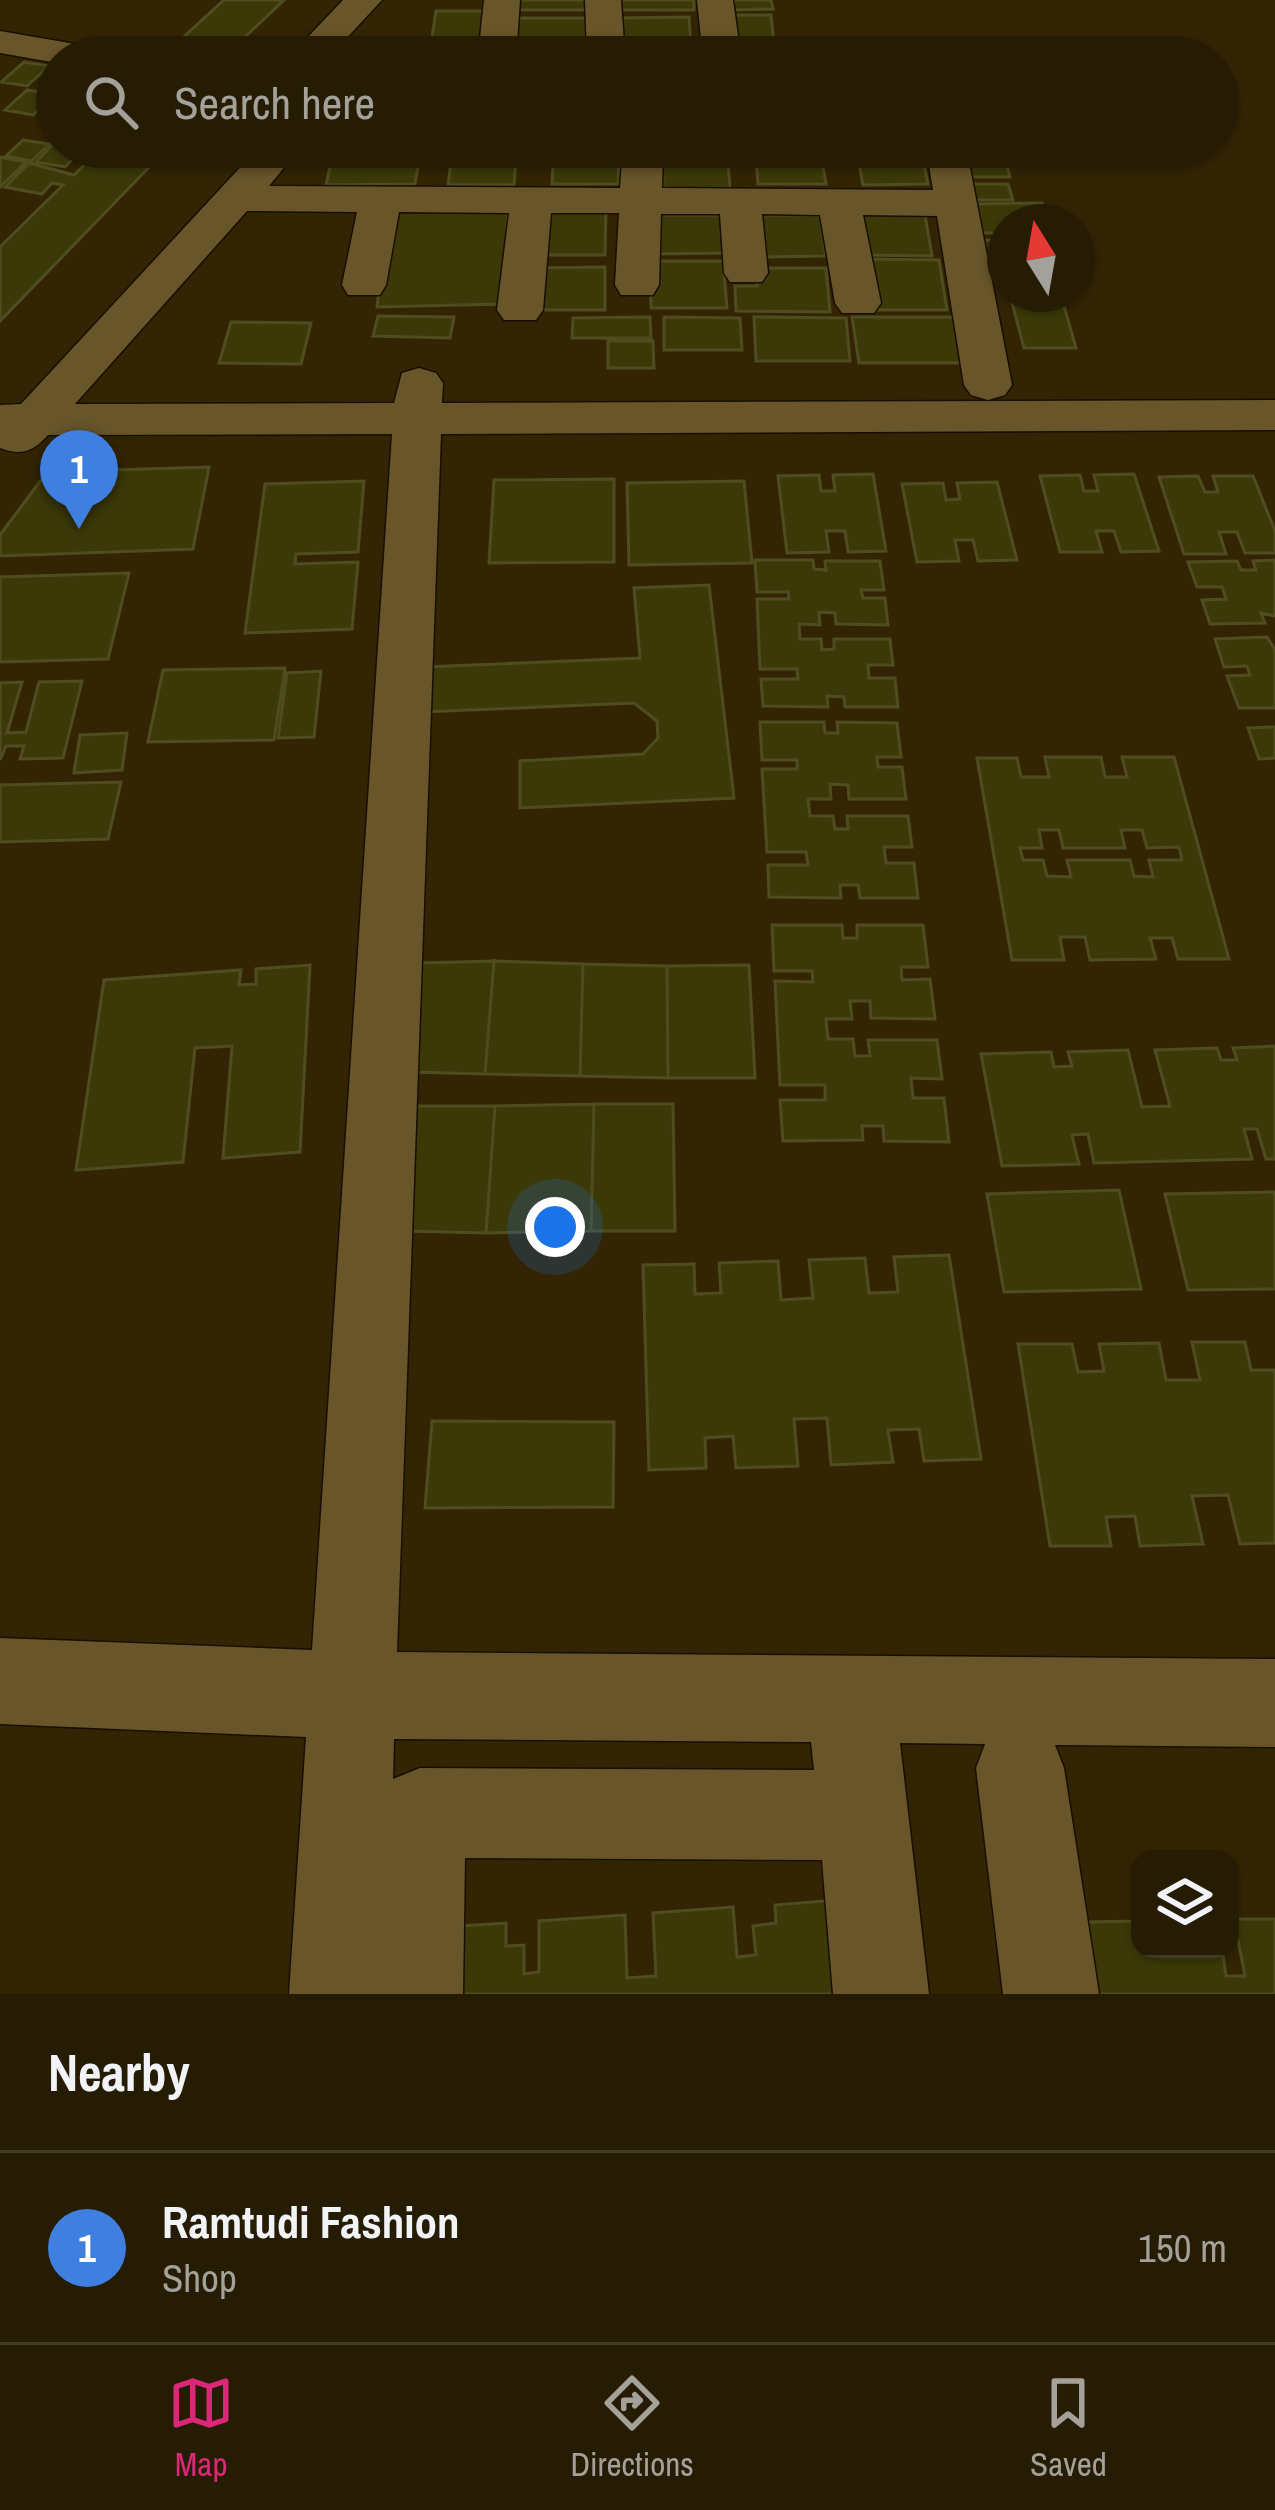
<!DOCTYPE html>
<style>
:root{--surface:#261c03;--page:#322912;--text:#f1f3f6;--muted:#a4a19a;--line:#423a25;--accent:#db2777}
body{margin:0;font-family:"Archivo Narrow",sans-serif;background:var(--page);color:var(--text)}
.controls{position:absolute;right:36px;bottom:36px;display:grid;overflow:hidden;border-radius:24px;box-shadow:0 3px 9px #0004}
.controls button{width:108px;height:108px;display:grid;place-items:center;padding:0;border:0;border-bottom:3px solid var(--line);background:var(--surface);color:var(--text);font:60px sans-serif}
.compass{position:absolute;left:987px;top:204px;width:108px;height:108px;border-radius:50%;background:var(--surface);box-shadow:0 3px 9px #0004;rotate:349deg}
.you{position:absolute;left:555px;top:1227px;width:42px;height:42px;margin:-30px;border:9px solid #fff;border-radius:50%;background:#1a73e8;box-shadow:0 0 0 18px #1a73e833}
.badge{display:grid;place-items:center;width:78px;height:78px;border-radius:50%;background:var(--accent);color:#fff;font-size:39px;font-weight:700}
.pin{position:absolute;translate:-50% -99px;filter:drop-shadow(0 3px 6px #0008)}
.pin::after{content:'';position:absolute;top:63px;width:42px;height:36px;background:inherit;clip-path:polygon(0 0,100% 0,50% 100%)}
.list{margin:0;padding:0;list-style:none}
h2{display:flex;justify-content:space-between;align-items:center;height:156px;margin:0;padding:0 48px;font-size:51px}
h2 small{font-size:39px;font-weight:400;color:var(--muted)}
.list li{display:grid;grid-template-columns:78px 1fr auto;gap:36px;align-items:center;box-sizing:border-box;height:192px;padding:0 48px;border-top:3px solid var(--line)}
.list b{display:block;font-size:45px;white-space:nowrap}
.list p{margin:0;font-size:39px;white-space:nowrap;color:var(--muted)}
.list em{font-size:39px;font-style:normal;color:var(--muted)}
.icon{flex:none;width:66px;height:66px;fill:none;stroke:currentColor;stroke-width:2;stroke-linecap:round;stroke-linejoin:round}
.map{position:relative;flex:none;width:1275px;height:1994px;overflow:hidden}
.search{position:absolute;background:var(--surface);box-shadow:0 3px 9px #0004;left:36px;right:36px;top:36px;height:132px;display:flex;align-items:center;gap:30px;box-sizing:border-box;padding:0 42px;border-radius:66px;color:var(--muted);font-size:45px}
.sheet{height:348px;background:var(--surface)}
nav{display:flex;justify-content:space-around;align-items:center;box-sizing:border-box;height:168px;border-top:3px solid var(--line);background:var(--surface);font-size:33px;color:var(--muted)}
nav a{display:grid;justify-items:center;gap:6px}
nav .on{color:var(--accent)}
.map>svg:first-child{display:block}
</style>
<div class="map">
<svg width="1275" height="1994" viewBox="0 0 1275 1994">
<rect width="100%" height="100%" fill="#332504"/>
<!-- building -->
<path fill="#3c3909" stroke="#4f4d1f" stroke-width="3" fill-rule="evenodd" d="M224 0H284L224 57 165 54Z
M510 0H586L585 10H509Z
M618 0H694V10H618Z
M727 0H771L773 9 728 10Z
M436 11H485L480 50H430Z
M724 15H771L774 45H726Z
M689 17 691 48 619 49V18Z
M511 18H586V50H508Z
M24 62 49 66 27 86 1 82Z
M27 90 55 94 33 115 5 110Z
M23 140 49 144 32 161 6 156Z
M53 144 57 147 82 149 65 167 36 162Z
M102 147 158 158 0 321V247L63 185 52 183 42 194 5 187 29 163 74 175Z
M453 147H517L514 185H448Z
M856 147H920L928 184 863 185Z
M958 147H1002L1010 177H966Z
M334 148H421L415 184 326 185Z
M554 148H618L619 184H552Z
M755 148H820L826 184H758Z
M662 152H727L730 188 663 189Z
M0 157 26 162 0 187Z
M965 184H1008L1013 200H969Z
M1042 203 1047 222H1005V233H975L968 204Z
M508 204 504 304 377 307 389 206Z
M606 207 605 255H535L537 208Z
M858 214 925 215 932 256 863 255Z
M655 215H721L724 253 655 254Z
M753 215H820L826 256 758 257Z
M980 240H1005V283H991Z
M861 259 939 260 947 310H868Z
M650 261H723L727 308H651Z
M605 267V310H533L536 268Z
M756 268H826L830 312 736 311 735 286H757Z
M1011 299H1062L1076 348H1024Z
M378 316 454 317 450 338 373 336Z
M650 317 651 338H572L573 318Z
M664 317 740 318 742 350H664Z
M754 317 846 318 850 361H756Z
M852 317H954L964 363H859Z
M231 322 311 323 301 364 219 363Z
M608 341H653L654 368H608Z
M209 467 193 549 0 556V535L47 472Z
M873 474 886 551 848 552 845 531H826L829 552 787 553 778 476 819 475 821 491H835L833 475Z
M1134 474 1159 551 1121 552 1114 531H1096L1102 552H1060L1040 476 1080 475 1084 491H1098L1094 475Z
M1198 476 1205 492H1218L1213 476H1253L1275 531V553H1245L1237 532H1219L1226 554H1184L1159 477Z
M614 479V562L489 563 494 480Z
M364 481 358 552 296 554 295 564 358 562 352 629 245 633 265 484Z
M744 481 752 563 629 565 627 483Z
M997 482 1017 560 978 561 973 540H955L959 561 917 562 902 484 943 483 946 500 960 499 957 483Z
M755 560H813L814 569 826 570 825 561H880L884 590H861L863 598H885L888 625 836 624 835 613 819 612 820 625 799 624 800 639H821L822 650 834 649V639H890L893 665H868L869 678H895L898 707H845L844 697 827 696 828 707 763 706 761 679H798L797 669H760L757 599H789L788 592H757Z
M1275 560V616L1261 613 1265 623 1210 624 1202 600 1226 599 1222 587H1197L1188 562 1237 561 1241 570H1256L1253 561Z
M129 573 108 659 0 662V577Z
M709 585 734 798 520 808V761L643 754 658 738 657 721 634 703 423 712 425 667 640 658 634 588Z
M1267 637 1275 650V708H1239L1227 676 1250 675 1247 666 1224 667 1215 639Z
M285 668 274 740 148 742 163 670Z
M321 671 314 737 278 738 287 673Z
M82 681 63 758 20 759 24 746H6L0 760V683L22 682 7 733 26 732 39 682Z
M760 722H824L825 733H838L837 722 897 723 901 757H877L878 767H902L906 799H849L848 785 830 784 831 799H808L810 816H833L835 829H848L847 816H908L912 847H884L886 863H914L918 898H860L858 885H840L841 898 769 897 768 865H808L806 852H767L762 769H797V760H762Z
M1275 727V758L1259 759 1248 728Z
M127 733 122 770 74 773 80 735Z
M1045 757H1101L1105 777H1127L1122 757H1174L1229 959H1178L1172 938H1150L1156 959 1090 960 1085 937H1060L1064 960H1012L977 758H1017L1021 777H1049ZM1039 830H1059L1063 848H1125L1121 830H1142L1147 848 1179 847 1182 860H1149L1153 877 1134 876 1130 860H1067L1071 877 1047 876 1043 860H1023L1020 848H1042Z
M121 782 108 839 0 842V785Z
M772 925H842L843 938H857V925H923L928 967H901L902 980 930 979 935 1019 871 1018 870 1001H850L852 1019H826L828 1039H853L855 1056H870L868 1040H937L942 1079 911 1078 913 1098H944L949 1142 884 1141 883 1126H862L863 1140 783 1141 780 1100H825V1085H780L775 981 813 982 812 971H774Z
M494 961 583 964 580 1076 485 1074Z
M494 961 485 1074 410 1072 420 963Z
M583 964 667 966 668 1078 580 1076Z
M310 965 300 1152 223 1158 232 1046 195 1048 183 1162 76 1170 104 980 241 970 239 985 256 984V969Z
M749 965 755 1078H668L667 966Z
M1275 1046V1159H1266L1257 1129H1244L1252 1159 1094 1163 1088 1134 1072 1135 1079 1164 1002 1166 981 1054 1051 1052 1054 1067 1072 1066 1068 1052 1128 1050 1142 1107 1170 1106 1155 1050 1217 1048 1221 1060H1237L1233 1048Z
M594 1104H673L675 1231H591Z
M594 1104 591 1231 486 1233 495 1106Z
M417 1106H495L486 1233 405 1231Z
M1119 1190 1141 1289 1004 1292 987 1194Z
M1275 1192V1289L1188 1290 1165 1194Z
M949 1255 981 1459 924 1461 919 1429 888 1430 893 1462 831 1465 827 1418 794 1419 798 1466 736 1468 733 1436 705 1438 706 1468 649 1470 643 1265 694 1264 695 1294 721 1293 719 1263 778 1261 781 1300 813 1298 809 1260 865 1258 869 1293 898 1292 894 1257Z
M1192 1342H1245L1251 1370H1275V1543L1240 1544 1228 1495 1192 1496 1203 1544 1140 1546 1135 1516 1106 1517 1111 1546H1050L1018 1344H1072L1078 1372 1104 1371 1099 1344 1159 1343 1166 1380H1200Z
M432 1421 614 1422 613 1507 425 1508Z
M835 1900 845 1994H444L445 1927 506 1923V1946L524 1945V1974L539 1972V1921L625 1915 627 1978 656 1976 653 1913 733 1907 737 1957 756 1955 753 1926 776 1923 775 1905Z
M1234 1919H1275V1994H1098L1087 1922 1140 1921V1949H1222L1226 1976H1245Z"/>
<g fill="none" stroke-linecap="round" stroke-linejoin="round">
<defs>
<path id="minor" d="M343 0H382L329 57H289Z
M484 0H520L516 57H478Z
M585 0H621L625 57H587Z
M697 0H733L741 57H703Z
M0 31 87 46 106 57H57V63L0 53Z
M259 147H301L269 186 620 188 623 147H663L662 188 933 190 926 147H966L1012 385 1005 395 988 400 971 395 964 385 937 216 863 215 881 303 874 313H842L835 303 820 215 762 214 768 273 762 282H730L724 273 720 214H661L659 285 653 295H621L615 285 619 213H551L543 310 536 320H504L497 310 509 213 399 212 386 285 380 295H348L342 285 357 212 247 211 75 404 394 403 402 373 419 368 436 373 443 383 442 403 1275 400V430L441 434 397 1652 1275 1659V1747L1055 1745 1064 1768 1099 1994H1003L976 1768 985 1744 900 1743 929 1994H833L822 1860 465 1858 463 1994H289L306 1737 0 1724V1638L312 1650 392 434 48 435C33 452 21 456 0 448V405L21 404ZM394 1739 811 1742 814 1770 420 1768 393 1779Z"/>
</defs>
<!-- minor casing -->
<use href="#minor" stroke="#180f00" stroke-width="3"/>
<!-- minor -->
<use href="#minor" fill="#68552a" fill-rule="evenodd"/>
</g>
</svg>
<div class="controls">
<button><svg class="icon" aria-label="layers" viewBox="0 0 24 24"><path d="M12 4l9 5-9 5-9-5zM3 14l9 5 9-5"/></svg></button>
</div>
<svg class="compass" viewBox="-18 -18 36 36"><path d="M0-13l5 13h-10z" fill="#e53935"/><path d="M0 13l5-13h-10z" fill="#a4a19a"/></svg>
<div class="you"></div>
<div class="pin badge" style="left:79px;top:529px;background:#3f7fe0">1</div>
<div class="search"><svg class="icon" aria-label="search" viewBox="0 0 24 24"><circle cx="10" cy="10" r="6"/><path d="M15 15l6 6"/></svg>Search here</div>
</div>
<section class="sheet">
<h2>Nearby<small></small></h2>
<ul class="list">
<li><span class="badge" style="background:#3f7fe0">1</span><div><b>Ramtudi Fashion</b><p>Shop</p></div><em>150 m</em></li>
</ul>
</section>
<nav>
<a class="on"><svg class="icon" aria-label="map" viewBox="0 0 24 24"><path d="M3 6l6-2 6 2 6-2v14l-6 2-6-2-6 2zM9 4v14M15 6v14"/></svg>Map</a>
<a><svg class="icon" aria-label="directions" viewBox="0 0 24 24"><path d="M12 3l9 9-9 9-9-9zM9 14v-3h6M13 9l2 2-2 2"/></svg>Directions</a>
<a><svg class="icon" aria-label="saved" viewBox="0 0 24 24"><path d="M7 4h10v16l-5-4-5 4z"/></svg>Saved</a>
</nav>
